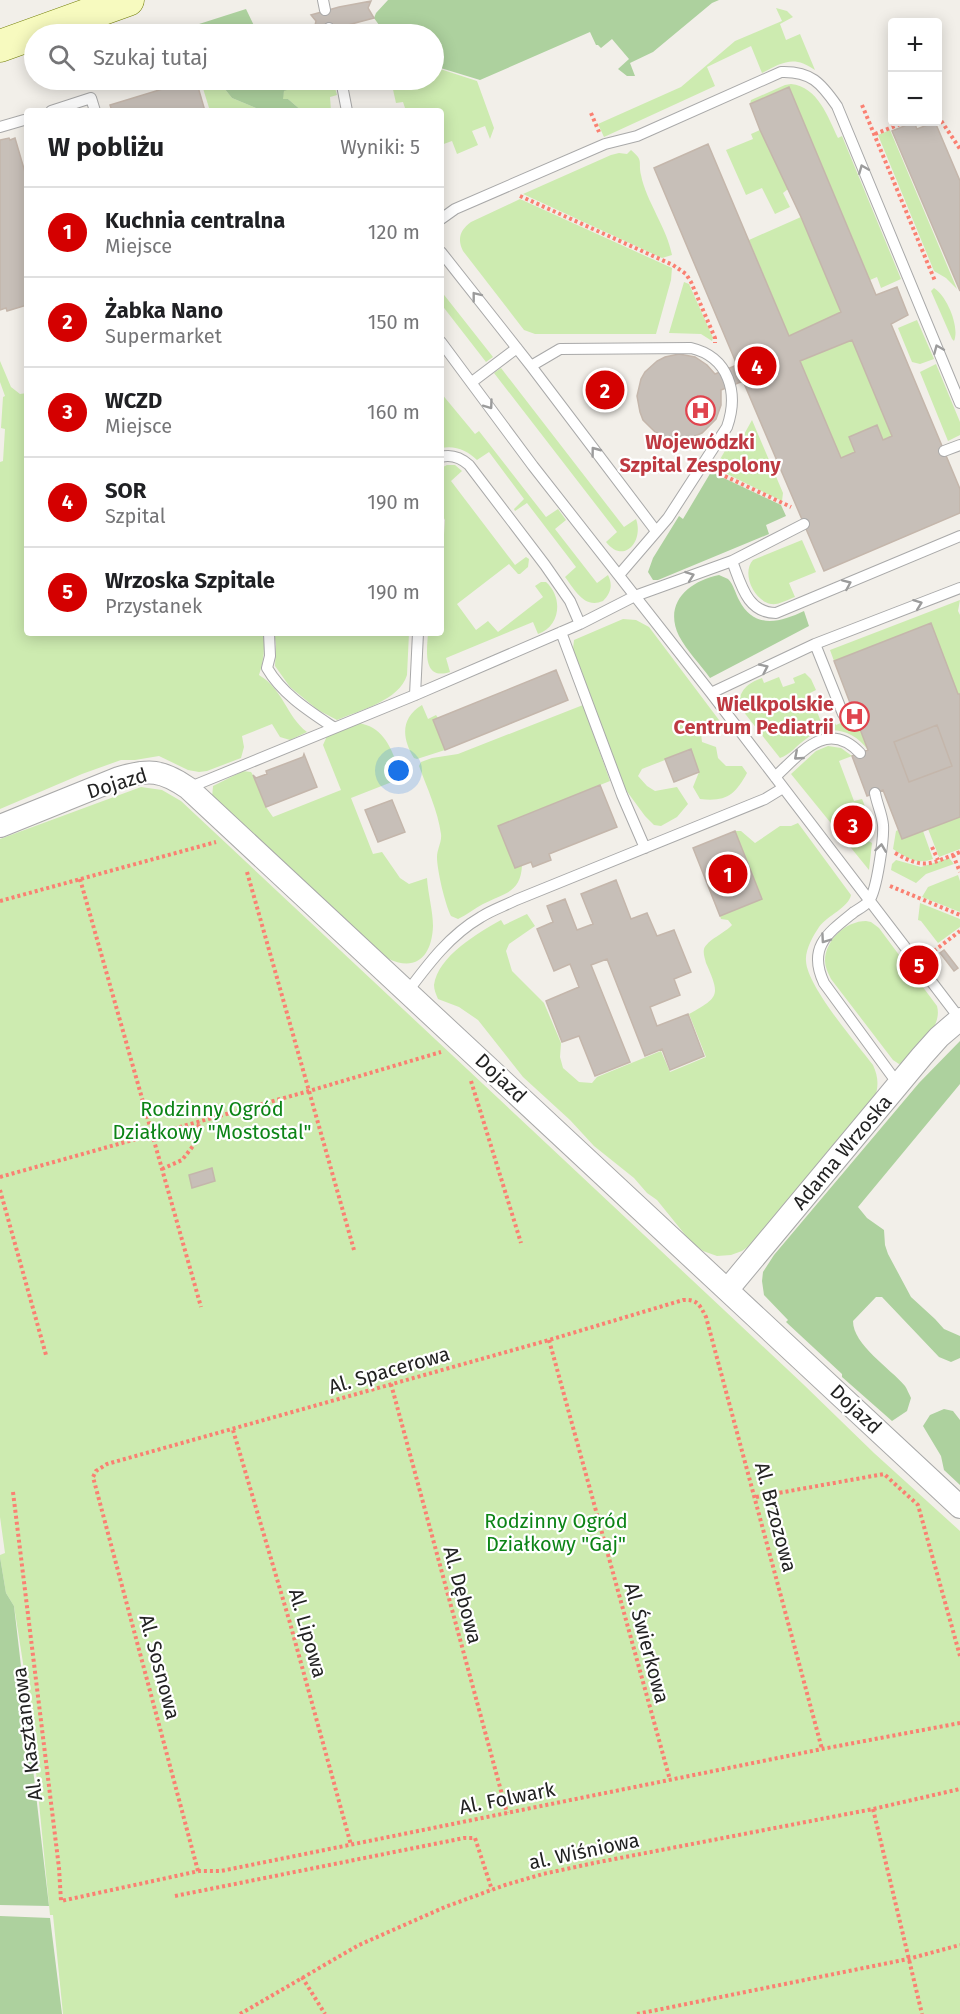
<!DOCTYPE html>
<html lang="pl">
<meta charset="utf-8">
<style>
:root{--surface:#fff;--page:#f2f2f2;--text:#202124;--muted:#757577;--line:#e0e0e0;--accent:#d40000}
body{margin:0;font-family:"Fira Sans",sans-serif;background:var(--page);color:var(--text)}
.controls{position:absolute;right:18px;top:18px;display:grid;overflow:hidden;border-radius:6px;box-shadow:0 3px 15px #0003}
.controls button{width:54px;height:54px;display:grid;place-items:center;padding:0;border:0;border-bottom:2px solid var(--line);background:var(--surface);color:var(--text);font:30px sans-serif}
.you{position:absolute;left:399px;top:771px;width:21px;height:21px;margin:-15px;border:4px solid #fff;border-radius:50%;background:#1a73e8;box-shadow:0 0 0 9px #1a73e833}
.badge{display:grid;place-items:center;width:39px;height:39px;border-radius:50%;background:var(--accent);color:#fff;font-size:20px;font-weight:700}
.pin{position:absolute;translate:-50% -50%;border:3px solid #fff;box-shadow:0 2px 6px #0006}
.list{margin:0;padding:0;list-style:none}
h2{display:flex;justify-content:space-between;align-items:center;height:78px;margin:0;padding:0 24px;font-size:26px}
h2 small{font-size:20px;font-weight:400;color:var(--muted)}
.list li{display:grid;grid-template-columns:39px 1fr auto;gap:18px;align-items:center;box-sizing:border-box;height:90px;padding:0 24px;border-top:2px solid var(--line)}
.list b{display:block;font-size:22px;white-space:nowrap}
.list p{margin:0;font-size:20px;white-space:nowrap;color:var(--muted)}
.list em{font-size:20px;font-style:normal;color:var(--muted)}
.icon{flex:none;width:33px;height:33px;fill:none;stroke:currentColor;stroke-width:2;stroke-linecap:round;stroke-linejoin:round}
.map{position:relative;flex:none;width:960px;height:2014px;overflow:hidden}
.search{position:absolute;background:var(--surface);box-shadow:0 3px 15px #0003;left:24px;top:24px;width:420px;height:66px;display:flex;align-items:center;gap:15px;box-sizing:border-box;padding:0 21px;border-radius:33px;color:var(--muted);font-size:22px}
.panel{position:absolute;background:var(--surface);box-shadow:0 3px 15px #0003;left:24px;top:108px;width:420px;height:528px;border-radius:6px}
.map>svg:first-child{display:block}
</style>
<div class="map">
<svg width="960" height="2014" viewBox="0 0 960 2014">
<rect width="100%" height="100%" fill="#f2efe9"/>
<!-- grass -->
<path fill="#cdebb0" d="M776 8 787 11 793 17 780 24 786 40 800 34 815 70C794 55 783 62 762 73L751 46 707 67 715 86 604 137 598 124 681 87 735 41 782 21Z
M434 67 477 81 494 128 490 139 485 126 472 131 478 145 457 154 452 141 441 145V111H406L403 102 396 103 392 85 406 83V80H434Z
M205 80H225L224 88 232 98 256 108 254 111H210L201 82Z
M295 80H333L337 95 330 97 331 111H302L288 99H282L284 91 294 83Z
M791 84C818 87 828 117 838 138L842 136 901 279 881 288 877 277 870 280 789 87 750 104 751 100 785 85Z
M760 130 788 189 783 193 790 207 775 214 762 188 746 195 726 150 753 139 751 134Z
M890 130 957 289 946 278 934 271 878 135Z
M631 150C644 161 638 161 641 175 646 201 667 228 672 255L662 258 523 194 611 155 619 153 627 154Z
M520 199 672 268 671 280 656 334H535L524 330 463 251C457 239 460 230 471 222Z
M801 217 841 312 789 336 749 240Z
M684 282 689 284 713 338 712 341 701 334 669 333Z
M934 288C947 296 960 327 954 341L952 339 931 291Z
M441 291 493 357 486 362 441 304Z
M917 320 934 359 920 364 912 362 898 328Z
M852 340 892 436 883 440 849 437 855 452 841 458 800 361Z
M0 361 11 387 20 394 27 393V633H263C265 649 264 660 259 675 284 690 286 716 307 732L290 740 280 737 272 724 242 736 244 747 241 758 207 771 199 772 188 770 159 756 135 760H121L82 774 0 809V462L3 461 5 429 1 428 3 397 5 396 0 382Z
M936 364 960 422V435L948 441 920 372Z
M501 368 624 527 636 519C644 541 624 565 606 542L617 532 494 373Z
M441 393 475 434 479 431 546 517 558 509 566 520 555 529 597 583 608 575C613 585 611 593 603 601 584 609 575 590 565 577L576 567 527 503 515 511 514 509 524 499 489 452 477 460C467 450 455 445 441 448Z
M752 420 783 493 782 501 715 468 726 449 737 447Z
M447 465H455L462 471 451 481 515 565 526 557 529 559 528 567 520 574H518L509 564 457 604 476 630 488 621 498 632 543 597 535 586 541 582H546C563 597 561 626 538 634L533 622 446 658 450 672C422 681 427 650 428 633H441V577L445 520 441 513V468Z
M802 540 816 572 789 583 795 597C787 600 779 605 771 604 754 601 741 573 753 560Z
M960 600 958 611 960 615V694H958L931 624 834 661 830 650Z
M623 619 636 620 649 627 719 720 718 725 701 734 702 742 716 747 718 758 726 766H742L747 773C735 795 726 802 700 799L693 787 699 772 691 749C674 756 658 763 642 769L638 776 647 786 655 791 677 787 688 804 677 817 661 826 654 825 645 816 620 782 599 718 573 649 574 640Z
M274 633H409L407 675C399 701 360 710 337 720L318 710 290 687 275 666 276 644Z
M805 673 811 679 816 690 810 693 821 722 832 718 836 725 855 717 868 750C853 729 827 724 806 739 797 745 790 755 780 758L739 706C739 690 748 683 762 678L764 683 779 677 783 687 795 683 793 678Z
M422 705 428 719 436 715 438 718 433 720 445 750 417 759 414 758C402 739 400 718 422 705Z
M583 705 610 781 498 826 515 868 522 865C521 893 504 893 483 904 475 908 467 915 458 919L451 916C445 904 437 870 437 857 437 849 442 842 441 834 438 811 427 788 419 766L421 762 432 758 458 754Z
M358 723C387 727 393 754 402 778L351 798 373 854 382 852 400 878 409 884 427 878C428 894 433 911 433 926 432 956 416 973 387 958L212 798 213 786 243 771 251 772 253 775 266 807 273 817 341 790 323 745 327 736Z
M828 746 841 748 852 756 839 761 854 801 862 799C869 815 869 822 867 840L872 843 869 870 791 774 816 751Z
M141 787 162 790 181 801 803 1384 874 1453 960 1531V2014H63L53 1915H50L29 1701 14 1606 6 1593 0 1557V1555L5 1553 0 1517V839Z
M960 817V849L939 857 928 829Z
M798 823 851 895C849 907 827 916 819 927 813 936 805 950 806 961 807 986 856 1043 873 1065 878 1076 879 1085 875 1097L753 1243 742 1251 731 1255 717 1256 703 1251 691 1242 657 1200 647 1193 634 1178 594 1146 570 1120 523 1077 478 1020 459 1007 438 999C436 994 434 990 434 985 438 956 478 933 501 920L504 925 527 914 535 926 509 944 506 951 512 971 544 1003 561 1043 560 1057 563 1068 579 1082 592 1083 597 1077 661 1051 670 1072 706 1057 689 1014C720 997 720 995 706 963 705 959 703 954 704 949 707 940 725 933 732 925L728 920 721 919 720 916 762 899 735 831H741L755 843 780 826H791Z
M898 830 902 839 923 831 933 859C917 865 907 858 893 849L896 831Z
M949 858 954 864 926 874 916 883 891 870 892 864 896 860 921 867Z
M958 875 960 881V912L922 897 928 887Z
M920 903 960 919V927L938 943 921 921 918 920Z
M866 921 871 922 879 928 937 1006C943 1028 917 1047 904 1063L899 1064 893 1060 831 979C828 973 825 967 825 961 825 940 846 921 866 921Z"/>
<!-- forest -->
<path fill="#add19e" d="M388 0H719L712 3 653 52 630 63 635 76H627L618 69 629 59 612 39 601 48 598 45H596L590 32 480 80 434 66V34H381L379 25 374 18 376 13Z
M246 9 258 34H206L199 24Z
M225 80H295L290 89 284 91 283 99H288L302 111H254L256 108 232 98 224 88Z
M711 472 781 505 786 516 766 525 769 534 658 580H653L648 572 653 558 679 516 683 519Z
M719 575 728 579C734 585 735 593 739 600 754 629 779 623 804 611L809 626 710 678C700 664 687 651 679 636 663 603 689 581 719 575Z
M960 1041V1084L858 1207 867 1218 884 1230 885 1245 888 1254 911 1297 935 1319 944 1329 960 1336V1358L951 1362 939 1357 882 1297H876L853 1321C853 1345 890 1368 905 1386 907 1389 909 1394 911 1398L907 1411 892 1421 842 1377V1374L786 1322 788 1320 764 1295 762 1281 763 1272 774 1255 919 1083Z
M944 1409 953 1411 960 1420V1485L944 1470 941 1456 923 1426 930 1415Z
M0 1557 6 1593 14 1606 49 1906 0 1905Z
M0 1916 50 1918 62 2014H0Z"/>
<!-- building -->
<path fill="#c7bfb8" stroke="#c4b6ab" stroke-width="1.5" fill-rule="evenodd" d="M371 1 368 8 374 18 344 26 314 30 316 21 311 15 339 7Z
M192 80H196L205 111H112L110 105Z
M789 87 876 295 897 287 908 315 891 324 960 489V513L824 571 743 381 721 390V405L716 419 702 433 688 439H670L655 432 643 420 640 412 637 396 641 379 645 372 657 361 665 357 679 354 695 357 707 365 715 374 737 365 654 168 708 144 789 336 841 312 801 217 760 130 750 104ZM852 340 892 436 883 440 877 425 849 437 855 452 841 458 800 361Z
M914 122 917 129 935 122 960 181V291L892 131Z
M9 138 10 140 15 138 27 179V305L7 311 6 308 0 310V140Z
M605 380 615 393 604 400 595 388Z
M931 623 958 694H960V817L902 839 883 790 867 796 852 756 868 750 834 661ZM937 725 952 766 909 782 894 742Z
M556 670 568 700 445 750 433 720Z
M937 725 952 766 909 782 894 742Z
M691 749 699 772 674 782 665 759Z
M304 754 317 787 266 807 253 775 256 778 267 774 266 771 303 757Z
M600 785 617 827 549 854 551 860 533 867 531 862 515 868 498 826Z
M392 800 405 832 378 842 365 810Z
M735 831 762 899 720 916 693 848Z
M616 880 631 919 647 913 657 936 674 930 691 972 674 979 680 995 650 1007 657 1026 688 1014 704 1056 670 1070 662 1049 645 1056 607 959 591 965 630 1062 595 1076 579 1036 562 1042 546 1001 579 987 570 964 554 971 537 929 553 922 547 906 565 899 577 930 593 924 581 894Z
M944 950 958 968 954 971 940 953Z
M212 1168 215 1181 192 1188 189 1175Z"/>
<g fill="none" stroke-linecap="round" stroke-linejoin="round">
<defs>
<path id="lane" d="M323 0 325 10
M329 28 331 34
M341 80 347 111
M51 111 91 98 95 111
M0 127 24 120
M441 219 455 209 605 144 637 136 781 72C811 71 821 83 837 106L960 403
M441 252 531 366 656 531
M441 342 533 466 711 693 960 1019
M531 366 560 349 691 348C729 357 739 393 727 427L668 518 619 575
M472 382 517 348
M944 451 960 445
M441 457C452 454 461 458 469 465L545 565 570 601 580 624
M732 561 804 524
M561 632 622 795 645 848
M269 633 270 656 267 668C282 694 309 711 333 727
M815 644 843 714
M711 693 815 644 960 588
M415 695 418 633
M775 777C800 754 827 718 860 753
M188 788 415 695 580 624 635 596 732 561C741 584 747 613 776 613L960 536
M875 793C877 804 882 814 883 825 884 838 877 890 869 901 866 905 859 909 854 912 828 933 807 947 824 983L898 1084
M408 991C429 963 450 935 481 917 492 910 504 906 516 900L765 799 783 788"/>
<path id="street" d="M0 826 119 778C149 769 162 770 188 788L960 1507
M728 1289 922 1056 939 1037 960 1019"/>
<path id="secondary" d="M0 46 128 0"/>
</defs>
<!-- lane casing -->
<use href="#lane" stroke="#a9a9a9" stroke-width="12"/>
<!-- street casing -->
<use href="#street" stroke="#a9a9a9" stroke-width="24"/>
<!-- secondary casing -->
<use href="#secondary" stroke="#707d05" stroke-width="33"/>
<!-- path -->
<path stroke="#fa8072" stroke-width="4" stroke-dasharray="3 3" stroke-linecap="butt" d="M862 105 935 281
M938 108 940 107
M591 113 599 132
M938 116 960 149
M875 134 905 122
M520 196 673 265 686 274 691 282 715 338V343
M714 471 791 507
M932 847 938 860
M895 853C925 870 930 864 960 852
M953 855 960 872
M247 872 354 1250
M80 879 201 1307
M890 886 960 915
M0 901 216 842
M934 951 960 931
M471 1081 521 1243
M162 1169 182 1160 197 1141 199 1121
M0 1177 309 1091 441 1052
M0 1190 46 1355
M549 1340 670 1780
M391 1384 507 1813
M233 1430 290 1623 351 1845
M13 1492 59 1868 61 1901 199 1871H221L822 1749 960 1723
M756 1497 884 1474 918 1505 960 1656
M873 1809 922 2014
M198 1871 93 1477 96 1471 107 1464 549 1340 683 1300C697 1299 700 1305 706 1317L822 1749
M175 1896 464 1838H475L492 1890
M302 1977 325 2014
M240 2014 359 1945 445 1907 505 1885 543 1874 594 1863 873 1809 960 1789
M637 2014 908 1959 960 1945"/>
<!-- lane -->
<use href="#lane" stroke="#fff" stroke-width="10"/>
<!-- street -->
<use href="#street" stroke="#fff" stroke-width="22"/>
<!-- secondary -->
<use href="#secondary" stroke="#f7fabf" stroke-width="32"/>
</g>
<!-- one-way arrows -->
<defs><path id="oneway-chevron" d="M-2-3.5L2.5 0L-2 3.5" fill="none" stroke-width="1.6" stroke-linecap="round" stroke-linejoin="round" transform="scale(1.5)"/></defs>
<g stroke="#9c9c9c">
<use href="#oneway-chevron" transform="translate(863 169) rotate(-112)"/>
<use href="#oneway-chevron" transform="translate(476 296) rotate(-128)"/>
<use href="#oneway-chevron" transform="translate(938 349) rotate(-113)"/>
<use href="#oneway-chevron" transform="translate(489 405) rotate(54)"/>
<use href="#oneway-chevron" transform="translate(595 451) rotate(-127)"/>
<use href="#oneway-chevron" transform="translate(690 576) rotate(-20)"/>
<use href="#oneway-chevron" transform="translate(847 584) rotate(-23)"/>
<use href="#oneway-chevron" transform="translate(918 604) rotate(-21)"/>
<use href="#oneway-chevron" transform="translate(764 668) rotate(-25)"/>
<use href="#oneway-chevron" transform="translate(798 756) rotate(139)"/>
<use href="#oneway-chevron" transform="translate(881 848) rotate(-82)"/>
<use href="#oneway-chevron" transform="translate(825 939) rotate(125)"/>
</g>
<!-- icons -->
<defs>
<symbol id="hospital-ring" viewBox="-11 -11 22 22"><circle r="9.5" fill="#fff" stroke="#e0444e" stroke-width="1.5"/><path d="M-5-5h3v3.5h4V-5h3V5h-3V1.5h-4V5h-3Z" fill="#e0444e"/></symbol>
</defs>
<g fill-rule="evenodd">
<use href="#hospital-ring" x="684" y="394" width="33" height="33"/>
<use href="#hospital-ring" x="838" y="700" width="33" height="33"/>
</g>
<g text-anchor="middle" stroke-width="4.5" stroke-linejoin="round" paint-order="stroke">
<!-- health labels -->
<g font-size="20" font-weight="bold" fill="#be3a42" stroke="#fff">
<text x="700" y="449">Wojewódzki<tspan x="700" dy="23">Szpital Zespolony</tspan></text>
<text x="834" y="711" text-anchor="end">Wielkpolskie<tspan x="834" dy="23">Centrum Pediatrii</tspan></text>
</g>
<!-- street labels -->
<g font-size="20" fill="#222" stroke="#fff">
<text transform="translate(117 783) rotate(-17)" y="7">Dojazd</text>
<text transform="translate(501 1078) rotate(43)" y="7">Dojazd</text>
<text transform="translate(842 1152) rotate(-50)" y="7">Adama Wrzoska</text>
<text transform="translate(389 1370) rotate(-16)" y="7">Al. Spacerowa</text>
<text transform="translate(856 1409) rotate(43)" y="7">Dojazd</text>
<text transform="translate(776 1517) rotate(75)" y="7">Al. Brzozowa</text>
<text transform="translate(463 1595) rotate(75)" y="7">Al. Dębowa</text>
<text transform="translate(308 1633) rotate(74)" y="7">Al. Lipowa</text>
<text transform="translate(647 1643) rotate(75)" y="7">Al. Świerkowa</text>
<text transform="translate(160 1667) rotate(75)" y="7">Al. Sosnowa</text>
<text transform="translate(27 1734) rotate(-97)" y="7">Al. Kasztanowa</text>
<text transform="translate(507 1798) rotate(-11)" y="7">Al. Folwark</text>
<text transform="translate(584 1851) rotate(-12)" y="7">al. Wiśniowa</text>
</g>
<!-- park labels -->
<g font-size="20" fill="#0c8416" stroke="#fff">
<text x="212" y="1116">Rodzinny Ogród<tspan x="212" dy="23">Działkowy "Mostostal"</tspan></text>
<text x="556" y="1528">Rodzinny Ogród<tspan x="556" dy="23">Działkowy "Gaj"</tspan></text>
</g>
</g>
</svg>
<div class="controls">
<button>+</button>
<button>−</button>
</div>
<div class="you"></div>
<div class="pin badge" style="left:728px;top:874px">1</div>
<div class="pin badge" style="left:605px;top:390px">2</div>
<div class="pin badge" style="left:853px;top:825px">3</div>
<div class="pin badge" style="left:757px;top:366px">4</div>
<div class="pin badge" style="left:919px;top:965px">5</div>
<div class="search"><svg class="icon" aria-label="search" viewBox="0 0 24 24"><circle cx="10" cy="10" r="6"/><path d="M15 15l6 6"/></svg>Szukaj tutaj</div>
<section class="panel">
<h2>W pobliżu<small>Wyniki: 5</small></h2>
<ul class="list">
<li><span class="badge">1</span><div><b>Kuchnia centralna</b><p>Miejsce</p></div><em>120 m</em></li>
<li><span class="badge">2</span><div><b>Żabka Nano</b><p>Supermarket</p></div><em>150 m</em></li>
<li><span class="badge">3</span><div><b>WCZD</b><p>Miejsce</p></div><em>160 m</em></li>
<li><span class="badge">4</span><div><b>SOR</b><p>Szpital</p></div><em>190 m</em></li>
<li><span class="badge">5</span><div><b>Wrzoska Szpitale</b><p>Przystanek</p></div><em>190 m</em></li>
</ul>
</section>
</div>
